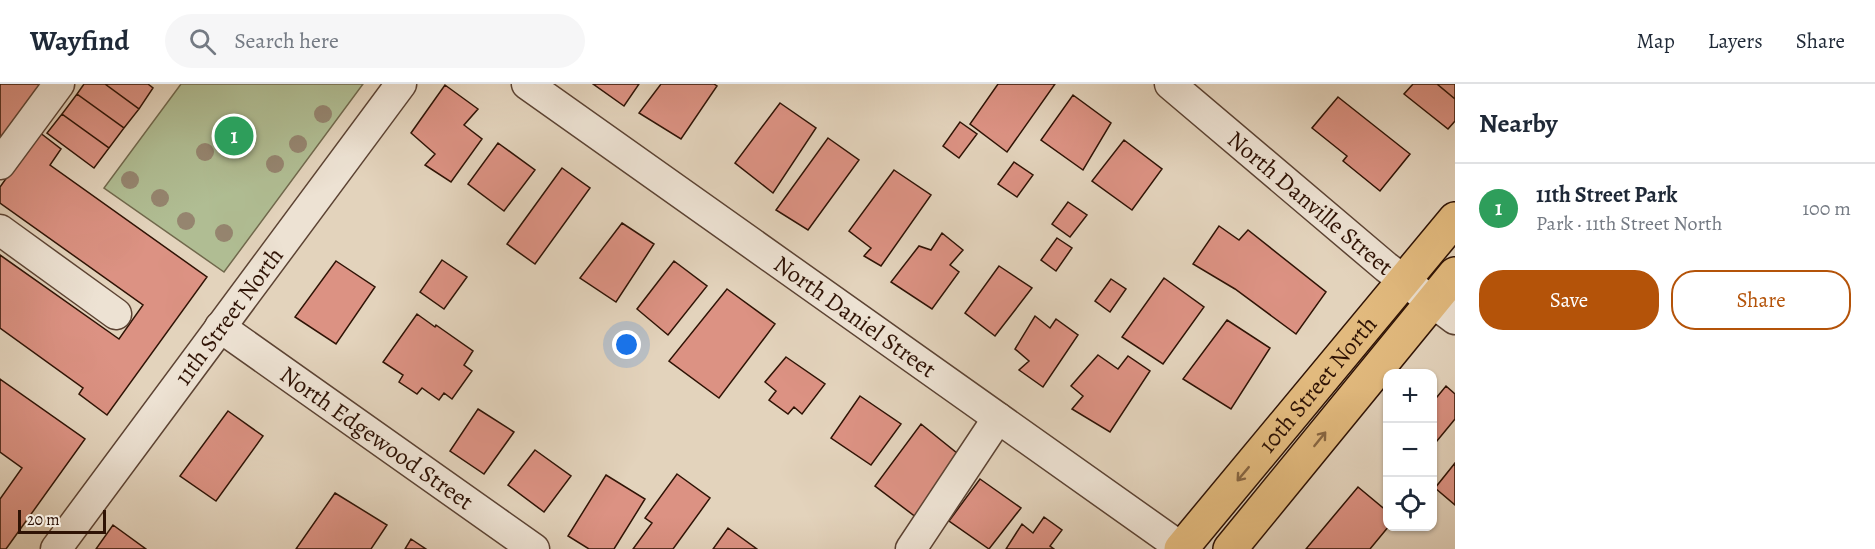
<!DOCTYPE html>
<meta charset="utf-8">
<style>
:root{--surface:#fff;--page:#f6f6f7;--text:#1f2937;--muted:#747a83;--line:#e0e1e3;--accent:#b45309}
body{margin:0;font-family:Alegreya,serif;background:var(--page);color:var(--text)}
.controls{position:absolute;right:18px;bottom:18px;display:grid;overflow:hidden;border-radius:12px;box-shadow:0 2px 4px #0004}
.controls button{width:54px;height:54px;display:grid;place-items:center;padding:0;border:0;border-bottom:2px solid var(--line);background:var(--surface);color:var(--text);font:30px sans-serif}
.scale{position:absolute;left:18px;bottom:15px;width:88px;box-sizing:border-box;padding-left:6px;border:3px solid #2f1305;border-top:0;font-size:16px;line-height:21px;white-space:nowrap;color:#2f1305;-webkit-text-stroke:4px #ede2d3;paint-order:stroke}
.you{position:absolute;left:627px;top:261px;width:21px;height:21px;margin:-15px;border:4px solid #fff;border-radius:50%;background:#1a73e8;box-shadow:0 0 0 9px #1a73e833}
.badge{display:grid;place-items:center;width:39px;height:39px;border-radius:50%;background:var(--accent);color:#fff;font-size:20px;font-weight:700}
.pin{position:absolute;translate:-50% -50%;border:3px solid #fff;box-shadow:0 2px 6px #0006}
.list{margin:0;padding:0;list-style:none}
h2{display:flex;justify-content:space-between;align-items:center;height:78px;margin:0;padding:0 24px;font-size:26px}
h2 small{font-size:20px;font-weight:400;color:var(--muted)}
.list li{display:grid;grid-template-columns:39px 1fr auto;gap:18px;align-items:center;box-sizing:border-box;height:90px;padding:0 24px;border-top:2px solid var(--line)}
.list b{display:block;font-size:22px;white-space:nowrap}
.list p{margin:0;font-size:20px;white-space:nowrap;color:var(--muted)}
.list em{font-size:20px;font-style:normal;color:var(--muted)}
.actions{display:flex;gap:12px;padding:18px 24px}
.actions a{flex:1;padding:14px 0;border:2px solid var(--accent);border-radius:24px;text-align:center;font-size:21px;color:var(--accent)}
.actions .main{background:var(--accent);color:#fff}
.icon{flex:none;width:33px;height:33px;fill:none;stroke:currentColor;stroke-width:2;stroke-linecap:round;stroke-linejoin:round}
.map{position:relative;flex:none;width:1455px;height:465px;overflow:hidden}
header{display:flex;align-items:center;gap:36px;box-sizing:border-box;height:84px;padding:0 30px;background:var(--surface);border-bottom:2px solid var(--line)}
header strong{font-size:28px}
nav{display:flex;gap:33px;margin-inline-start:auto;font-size:21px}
.search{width:420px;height:54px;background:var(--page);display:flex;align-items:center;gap:15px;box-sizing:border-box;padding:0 21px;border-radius:33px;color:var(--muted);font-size:22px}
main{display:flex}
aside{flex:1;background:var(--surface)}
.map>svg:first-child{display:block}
</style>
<header>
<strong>Wayfind</strong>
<div class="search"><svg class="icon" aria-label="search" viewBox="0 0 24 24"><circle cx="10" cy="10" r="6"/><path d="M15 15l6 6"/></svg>Search here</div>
<nav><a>Map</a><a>Layers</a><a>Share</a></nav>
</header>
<main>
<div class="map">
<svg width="1455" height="465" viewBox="0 0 1455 465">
<rect width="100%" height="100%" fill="#e3d3bc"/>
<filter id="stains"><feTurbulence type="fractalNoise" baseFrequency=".00333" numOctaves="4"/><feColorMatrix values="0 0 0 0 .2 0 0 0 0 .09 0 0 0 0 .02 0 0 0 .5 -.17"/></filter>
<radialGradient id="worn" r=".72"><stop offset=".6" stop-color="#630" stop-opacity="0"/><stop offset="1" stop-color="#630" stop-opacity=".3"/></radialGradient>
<!-- green -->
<path fill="#b0bd93" stroke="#70684c" stroke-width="1.5" d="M181 0H363L224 188 104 104Z"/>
<!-- building -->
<path fill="#dc9283" stroke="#2f1305" stroke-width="1.5" d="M0 0H42L0 59Z
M84 0H105L139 25 124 44 77 10Z
M105 0H148L153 4 139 25Z
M593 0H639L624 22Z
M661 0H714L717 2 681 55 639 29Z
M998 0H1055L1007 68 970 40Z
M1413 0H1437L1455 15V37L1448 45 1404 10Z
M1437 0H1455V15Z
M445 1 478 25 464 41 482 55 451 98 425 81 435 70 411 49Z
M77 10 124 44 109 64 62 30Z
M1073 11 1111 39 1083 86 1041 56Z
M1338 13 1410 70 1380 107 1343 77 1347 72 1312 44Z
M780 19 816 44 773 109 735 79Z
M62 30 109 64 94 84 47 49Z
M960 38 977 50 959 74 943 62Z
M39 48 61 65 50 81 207 193 107 331 79 310 83 304 0 244V171L119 255 143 221 0 119V103Z
M828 54 859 76 808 146 776 126Z
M1124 56 1162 85 1132 126 1092 97Z
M498 59 535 86 504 127 468 100Z
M1014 78 1033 91 1017 113 998 100Z
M562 84 590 104 535 180 507 160Z
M894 86 931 111 881 182 864 172 871 164 849 147Z
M1068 118 1087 131 1070 153 1052 140Z
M622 139 654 160 616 218 580 194Z
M1219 142 1239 156 1248 146 1326 208 1296 250 1235 205 1193 180Z
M942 149 963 166 950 181 959 188 932 225 891 198 919 162 931 166Z
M1057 154 1072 164 1056 187 1041 176Z
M442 176 467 193 444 225 420 208Z
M336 177 375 203 336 260 295 233Z
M674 177 707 202 668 251 637 225Z
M999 182 1032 204 995 252 965 229Z
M1164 194 1204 223 1163 280 1122 253Z
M1111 195 1126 205 1110 228 1095 217Z
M727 205 775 240 719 314 669 277Z
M417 230 435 243 436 241 473 267 464 281 472 287 452 315 444 309 439 316 422 304 417 310 399 298 403 291 383 278Z
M1035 232 1050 244 1056 235 1078 251 1043 303 1019 286 1029 277 1015 265Z
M1227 236 1270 264 1231 325 1183 295Z
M1098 271 1118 285 1128 272 1150 287 1110 348 1072 325 1083 312 1071 302Z
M786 273 825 300 802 330 794 323 788 330 769 316 776 307 765 298Z
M0 295 85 355 6 465H0V415L22 384 0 368Z
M1446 302 1455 310V335L1432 363V319Z
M860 312 901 340 871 381 831 354Z
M478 325 514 348 484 390 450 367Z
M228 327 263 352 216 417 180 392Z
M921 340 968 378 925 440 875 402Z
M535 366 571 392 544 428 508 401Z
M1455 379V421L1435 404Z
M677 390 710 414 673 465H633L652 439 645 434Z
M606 391 645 415 614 465H589L568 452Z
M980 395 1021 424 989 465 949 437Z
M1358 403 1388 428V442H1389L1370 465H1306Z
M335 409 387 441 371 465H296Z
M1044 433 1062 446 1050 462 1054 465H1006L1022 440 1033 449Z
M113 441 146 465H96Z
M728 444 757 465H713Z
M411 455 426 465H405Z"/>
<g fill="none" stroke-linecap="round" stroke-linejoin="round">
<defs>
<g id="minor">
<path id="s1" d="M527 0 1183 465"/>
<path id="s2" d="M1170 0 1386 183 1455 235"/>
<path d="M0 80 59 0"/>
<path d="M0 146 116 230"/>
<path id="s3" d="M220 243 534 465"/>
<path id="s4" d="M56 465 401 0"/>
<path d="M911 465 998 334"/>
</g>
<g id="major">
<path id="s5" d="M1181 465 1455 135"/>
<path d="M1230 465 1455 190"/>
</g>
</defs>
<!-- minor casing -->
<use href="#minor" stroke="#5c4333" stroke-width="33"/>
<!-- major casing -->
<use href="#major" stroke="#2f1305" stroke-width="36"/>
<!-- minor -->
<use href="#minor" stroke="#ede2d3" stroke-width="30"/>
<!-- major -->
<use href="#major" stroke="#e2ba7e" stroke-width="33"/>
</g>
<!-- trees -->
<g fill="#95856f">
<circle cx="323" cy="30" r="9"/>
<circle cx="239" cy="52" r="9"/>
<circle cx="298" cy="60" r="9"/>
<circle cx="205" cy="68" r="9"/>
<circle cx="275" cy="80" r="9"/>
<circle cx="130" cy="96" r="9"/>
<circle cx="160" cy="114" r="9"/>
<circle cx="186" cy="137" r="9"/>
<circle cx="224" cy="149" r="9"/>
</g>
<!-- one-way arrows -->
<defs><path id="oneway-shaft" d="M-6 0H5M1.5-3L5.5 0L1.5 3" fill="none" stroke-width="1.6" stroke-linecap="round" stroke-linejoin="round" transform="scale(1.5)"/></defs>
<g stroke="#886642">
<use href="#oneway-shaft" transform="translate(1320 355) rotate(-51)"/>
<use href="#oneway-shaft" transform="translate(1243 390) rotate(130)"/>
</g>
<g text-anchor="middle" stroke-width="4.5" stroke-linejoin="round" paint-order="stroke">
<!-- street labels -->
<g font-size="24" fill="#2f1305" stroke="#ede2d3">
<text dy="8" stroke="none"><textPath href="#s2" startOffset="184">North Danville Street</textPath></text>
<text dy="8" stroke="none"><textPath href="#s4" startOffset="290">11th Street North</textPath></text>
<text dy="8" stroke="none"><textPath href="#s1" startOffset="402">North Daniel Street</textPath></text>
<text dy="8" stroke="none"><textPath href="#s5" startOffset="214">10th Street North</textPath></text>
<text dy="8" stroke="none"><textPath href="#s3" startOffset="192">North Edgewood Street</textPath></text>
</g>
</g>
<rect width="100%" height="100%" filter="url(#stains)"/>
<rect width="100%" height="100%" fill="url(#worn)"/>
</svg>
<div class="controls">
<button>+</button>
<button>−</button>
<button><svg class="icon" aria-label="locate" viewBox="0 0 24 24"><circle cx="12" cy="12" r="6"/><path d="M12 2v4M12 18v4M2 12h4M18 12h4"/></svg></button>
</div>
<div class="scale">20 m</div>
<div class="you"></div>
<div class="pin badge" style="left:234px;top:52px;background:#2e9e5b">1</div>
</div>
<aside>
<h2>Nearby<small></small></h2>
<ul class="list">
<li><span class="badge" style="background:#2e9e5b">1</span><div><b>11th Street Park</b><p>Park · 11th Street North</p></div><em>100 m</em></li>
</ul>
<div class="actions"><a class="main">Save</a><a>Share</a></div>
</aside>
</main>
